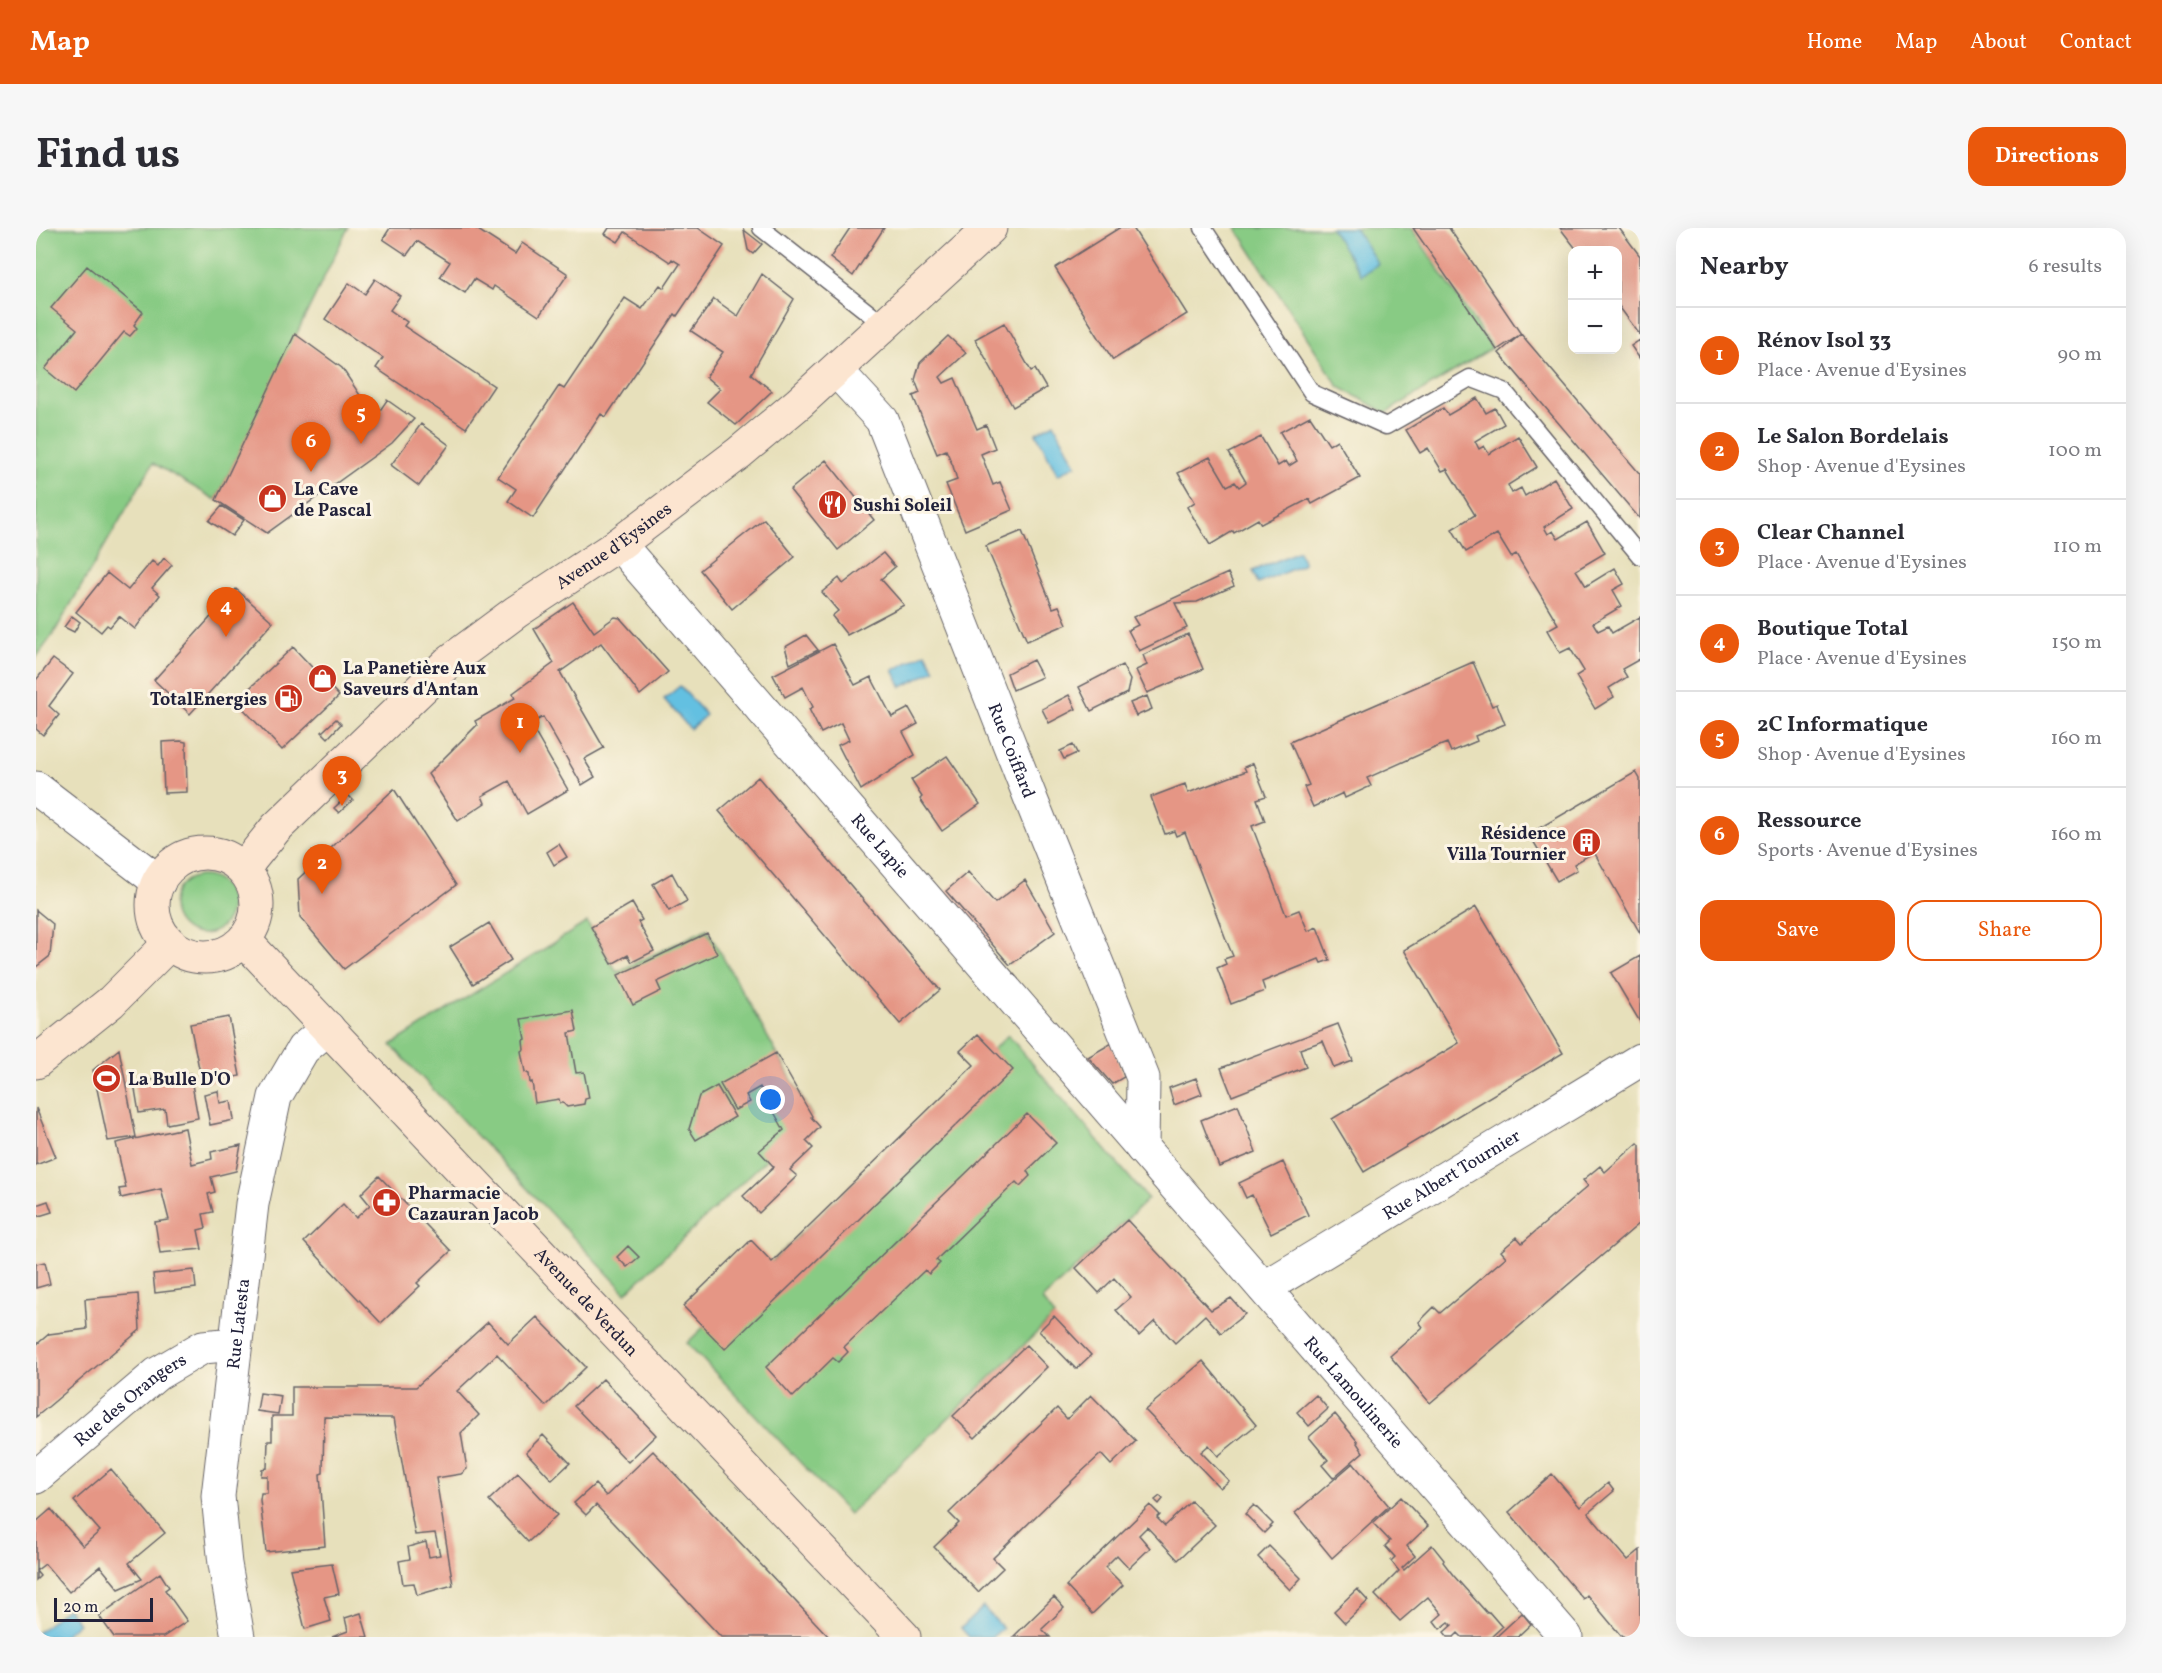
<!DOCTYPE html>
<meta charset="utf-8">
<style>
:root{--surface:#fff;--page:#f7f7f7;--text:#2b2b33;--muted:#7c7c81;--line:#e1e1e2;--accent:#ea580c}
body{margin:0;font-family:Vollkorn,serif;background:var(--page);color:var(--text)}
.controls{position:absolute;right:18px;top:18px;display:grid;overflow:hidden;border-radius:12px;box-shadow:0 6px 24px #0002}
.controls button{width:54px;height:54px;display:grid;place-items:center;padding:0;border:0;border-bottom:2px solid var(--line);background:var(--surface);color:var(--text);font:30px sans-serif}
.scale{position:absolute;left:18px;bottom:15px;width:99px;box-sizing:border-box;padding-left:6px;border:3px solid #22223b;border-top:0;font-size:16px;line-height:21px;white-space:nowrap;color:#22223b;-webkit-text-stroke:4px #fcf5e5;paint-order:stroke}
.you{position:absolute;left:735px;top:872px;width:21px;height:21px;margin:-15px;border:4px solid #fff;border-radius:50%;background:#1a73e8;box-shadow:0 0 0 9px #1a73e833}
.badge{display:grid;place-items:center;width:39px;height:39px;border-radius:50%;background:var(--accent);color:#fff;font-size:20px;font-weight:700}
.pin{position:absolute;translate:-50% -50px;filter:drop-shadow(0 2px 3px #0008)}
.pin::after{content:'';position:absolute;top:32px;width:21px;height:18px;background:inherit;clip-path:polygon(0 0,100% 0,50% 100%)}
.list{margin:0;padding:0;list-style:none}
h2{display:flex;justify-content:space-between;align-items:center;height:78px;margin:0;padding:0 24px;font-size:26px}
h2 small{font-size:20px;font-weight:400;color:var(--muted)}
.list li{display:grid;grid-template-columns:39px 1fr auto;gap:18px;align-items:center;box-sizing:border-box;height:96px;padding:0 24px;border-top:2px solid var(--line)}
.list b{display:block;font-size:22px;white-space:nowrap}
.list p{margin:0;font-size:20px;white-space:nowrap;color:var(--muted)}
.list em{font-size:20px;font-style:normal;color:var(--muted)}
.actions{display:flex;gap:12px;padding:18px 24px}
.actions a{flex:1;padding:14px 0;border:2px solid var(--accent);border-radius:18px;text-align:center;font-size:21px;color:var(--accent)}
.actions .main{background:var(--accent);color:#fff}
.map{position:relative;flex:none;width:1604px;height:1409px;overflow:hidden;border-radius:18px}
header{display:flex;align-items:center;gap:36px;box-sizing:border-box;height:84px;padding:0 30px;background:var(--accent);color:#fff}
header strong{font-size:28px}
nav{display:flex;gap:33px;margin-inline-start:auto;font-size:21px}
.intro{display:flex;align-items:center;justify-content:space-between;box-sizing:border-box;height:144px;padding:0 36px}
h1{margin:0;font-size:42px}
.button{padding:15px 27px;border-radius:18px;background:var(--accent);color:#fff;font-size:21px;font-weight:700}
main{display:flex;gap:36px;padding:0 36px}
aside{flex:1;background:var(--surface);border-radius:18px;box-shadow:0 6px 24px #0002}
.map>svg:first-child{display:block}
</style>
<header>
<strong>Map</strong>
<nav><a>Home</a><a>Map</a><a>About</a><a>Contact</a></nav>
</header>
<div class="intro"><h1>Find us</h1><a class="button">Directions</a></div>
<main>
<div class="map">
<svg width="1604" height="1409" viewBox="0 0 1604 1409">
<rect width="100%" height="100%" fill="#fcf5e5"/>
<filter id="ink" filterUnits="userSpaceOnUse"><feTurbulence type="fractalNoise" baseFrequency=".0167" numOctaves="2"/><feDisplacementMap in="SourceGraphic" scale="12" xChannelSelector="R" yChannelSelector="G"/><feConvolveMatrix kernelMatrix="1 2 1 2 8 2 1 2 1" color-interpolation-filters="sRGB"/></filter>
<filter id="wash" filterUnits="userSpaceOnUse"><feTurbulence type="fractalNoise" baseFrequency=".008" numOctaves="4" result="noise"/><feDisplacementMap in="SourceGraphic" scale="24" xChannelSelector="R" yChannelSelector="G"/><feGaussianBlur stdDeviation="1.35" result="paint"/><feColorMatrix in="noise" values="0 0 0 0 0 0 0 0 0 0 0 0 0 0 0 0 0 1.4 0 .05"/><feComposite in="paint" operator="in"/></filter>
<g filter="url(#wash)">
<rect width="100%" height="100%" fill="#e7e0bb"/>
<!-- green -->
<path fill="#88cb84" stroke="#557660" stroke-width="1.5" d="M0 0H312L180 272 117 235 18 405 0 430Z
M1200 0H1375L1456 120 1350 185 1303 159Z
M137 677a29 29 0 1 1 58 0a29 29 0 1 1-58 0Z
M551 694 581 744 671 701 776 888 590 1065 355 817Z
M972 807 1112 971 1006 1072 1018 1088 813 1286 651 1115Z"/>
<!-- water -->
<path fill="#63c0e1" stroke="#42718e" stroke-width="1.5" d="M1295 0H1319L1342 36 1325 47Z
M1018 195 1040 237 1022 247 1000 205Z
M1263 323 1268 336 1222 356 1217 343Z
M890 425 899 442 866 459 857 442Z
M644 458 670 487 654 501 628 471Z
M947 1379 967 1400 956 1409H933L925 1400Z
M31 1380 43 1395 26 1409H0V1406Z"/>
<g id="blocks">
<!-- building -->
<path fill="#e59685" d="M354 0H439L479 26 486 15 532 46 503 88 458 58 456 62 438 51 429 65 404 49 414 34 381 13 371 27 347 11Z
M573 0H662L688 18 641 88 639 86 570 189 565 186 497 290 472 273 480 261 462 249 523 158 528 161 589 70 606 81 624 57 628 60 644 36 636 31 634 34 589 4 582 14 569 6Z
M814 0H848L817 48 794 30Z
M1083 0H1097L1151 86 1077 132 1019 40Z
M1377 0H1413L1485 106 1461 122Z
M1524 0H1583L1604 28V107L1582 77V22H1541Z
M708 2 726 16 717 26 712 22Z
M51 38 107 84 98 97 101 100 94 108 88 104 38 165 9 141 41 101 15 80Z
M726 46 758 71 715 146 736 163 700 197 671 174 684 161 670 149 687 124 655 103 678 71 702 88Z
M339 51 364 68 354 82 371 94 368 98 458 158 430 200 340 140 347 130 289 91 313 55 329 66Z
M968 95 995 143 999 141 1010 160 977 179 939 111Z
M259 106 306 140 339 190 351 172 378 191 356 215 231 305 180 272Z
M1485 106 1604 246V291L1463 125Z
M912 108 930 125 904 149 908 155 919 150 941 201 950 197 959 220 945 226 957 257 964 254 976 282 929 302 910 256 921 252 917 238 910 222 901 226 877 168 884 165 879 152 884 135Z
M1604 112V131L1595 118Z
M1441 170 1450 185 1459 180 1468 196 1439 213 1443 221 1448 218 1453 226 1482 208 1501 239 1472 257 1476 265 1485 260 1489 268 1518 250 1537 281 1508 299 1512 306 1517 303 1522 311 1551 294 1569 325 1540 342 1550 358 1579 340 1588 356 1577 362 1586 378 1557 395 1562 403 1572 398 1576 405 1604 389V431L1586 441 1591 449 1573 460 1578 469 1559 481 1540 448 1548 443 1534 420 1524 425 1511 402 1522 396 1480 326 1475 329 1461 306 1430 324 1416 301 1439 287 1411 241 1406 243 1392 220 1384 225 1370 202 1407 180 1412 187Z
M1274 188 1293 217 1301 212 1324 250 1276 276 1273 271 1225 296 1222 291 1198 305 1197 303 1174 317 1151 279 1159 274 1142 245 1174 229 1191 258 1199 254 1203 259 1210 254 1193 225 1225 209 1242 238 1250 233 1253 238 1261 233 1244 204Z
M385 196 413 217 383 258 355 237Z
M790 232 838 292 802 322 754 262Z
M186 278 208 292 196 308 173 293Z
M728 291 759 329 696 381 664 342Z
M986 303 1017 380 1023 378 1031 396 991 413 950 318Z
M847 325 859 339 845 351 868 377 811 407 796 388 802 383 786 364 803 350 807 356Z
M128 330 136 337 116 360 124 367 99 401 83 388 74 399 71 397 65 404 40 384 71 345 92 362 116 333 122 338Z
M1192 345 1198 358 1161 374 1139 375 1151 400 1103 423 1092 402 1102 397 1097 389Z
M200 361 237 394 154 486 118 452Z
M537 374 558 404 579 389 584 390 632 444 604 467 565 415 524 444 568 520 548 531 559 549 546 557 507 489 494 496 532 562 491 586 473 553 446 568 449 575 422 593 392 546 441 497 439 493 479 470 477 465 518 435 498 401Z
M36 388 44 394 38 404 28 399Z
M1152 406 1167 441 1111 465 1100 442 1111 437 1107 427Z
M770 407 782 422 754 436 749 419Z
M797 416 819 457 835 449 856 489 873 480 882 496 867 504 879 527 825 562 802 517 813 512 805 495 785 505 773 481 777 479 767 459 749 469 737 447Z
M257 419 303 468 246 522 200 473Z
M17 431 37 446 13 478 23 487 7 507 0 501V452Z
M997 432 1006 449 977 462 971 445Z
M1437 434 1456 478 1461 476 1469 496 1439 508 1441 513 1415 524 1411 515 1396 521 1331 550 1335 558 1309 570 1307 565 1277 579 1268 559 1273 557 1254 514Z
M1086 437 1094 452 1091 465 1055 483 1043 459Z
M1033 467 1040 481 1013 495 1006 481Z
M1111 468 1116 481 1100 488 1094 475Z
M300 491 305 496 292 510 286 504Z
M145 513 150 514 151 564 128 565 126 514Z
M1037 517 1041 525 1028 531 1024 523Z
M911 528 944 576 906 603 884 571 886 569 875 552Z
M1217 535 1230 568 1221 571 1229 593 1216 598 1250 687 1263 682 1272 703 1281 699 1294 732 1285 735 1283 731 1226 754 1229 763 1195 776 1181 740 1190 736 1188 731 1197 728 1191 714 1149 604 1140 608 1138 603 1129 606 1115 569 1149 556 1152 565 1210 543 1208 539Z
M1600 544 1604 551V705L1558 624 1538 636 1541 642 1521 653 1493 606Z
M722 549 904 762 864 796 683 583Z
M358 561 420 657 308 741 264 689 262 651Z
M312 567 317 572 303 585 298 580Z
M523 616 531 629 518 637 511 624Z
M932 644 959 675 989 652 1019 704 974 737 910 663Z
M636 645 651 673 633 683 617 656Z
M596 675 606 692 602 694 618 723 596 734 592 727 576 736 555 699Z
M1440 679 1527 825 1328 944 1296 891 1423 815 1368 722Z
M0 682 17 696 14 728 0 739Z
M453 695 475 732 437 756 414 719Z
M671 705 681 726 621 754 625 763 597 777 582 747Z
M1604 728V794L1575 745Z
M537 782 541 803 533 805 540 845 548 844 553 870 549 871 548 876 531 879 527 875H524L523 871 499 875 496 854 494 855 493 846 489 844 485 823 488 821 487 812 489 811 485 791Z
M193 789 204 848 166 855 154 796Z
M1302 796 1317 833 1298 840 1287 813 1264 821 1270 839 1196 868 1185 840Z
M942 806 977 842 689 1121 647 1078 715 1012 736 1034 938 837 924 823Z
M1076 815 1088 849 1076 856 1052 829Z
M83 821 100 909 72 913 57 842Z
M740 825 776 888 775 889 784 899 770 913 777 920 754 942 761 948 723 985 707 968 738 939 723 923 748 902 724 859 710 867 714 874 699 882 684 856Z
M154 845 162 890 131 896 129 881 103 885 98 855Z
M1160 850 1166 866 1138 877 1133 860Z
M681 858 699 889 660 912 653 901 663 868Z
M182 863 184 875 195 873 198 892 174 897 168 866Z
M1202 877 1220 924 1183 939 1165 892Z
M0 880 20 929 0 937Z
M991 886 1020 915 991 943 994 948 984 958 980 954 900 1032 904 1035 893 1046 889 1042 808 1119 812 1124 802 1134 797 1130 757 1169 730 1139Z
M149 900 156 936 176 931 175 924 205 917 200 943 175 949 179 964 172 966 177 984 167 986 170 1000 162 1002 166 1021 124 1025 119 994 133 992 125 961 85 970 83 961 90 960 80 915Z
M1602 915 1604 917V995L1394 1175 1354 1128 1387 1099 1383 1094 1398 1079 1404 1085 1470 1029 1465 1023 1481 1009 1486 1015 1552 958 1547 952 1564 938 1569 944Z
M1247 934 1272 987 1235 1005 1216 967 1210 970 1203 955Z
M343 948 415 1023 381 1055 384 1058 345 1095 268 1014 307 976 320 990 334 977 325 966Z
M12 973 16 984 0 989V977Z
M1091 992 1175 1082 1195 1070 1209 1086 1185 1105 1169 1087 1139 1115 1119 1093 1103 1108 1080 1082 1095 1069 1078 1050 1063 1065 1040 1040Z
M592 1018 603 1029 591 1039 581 1029Z
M9 1034 14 1056 0 1060V1036Z
M158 1042 160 1060 119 1065 117 1046Z
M102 1066 104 1102 0 1189V1117L13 1106 51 1101 49 1071Z
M1018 1088 1055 1127 1040 1141 1003 1103Z
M501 1089 550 1139 510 1178 461 1126 421 1163 443 1187 425 1205 431 1241 425 1246 400 1250 417 1357 381 1367 378 1355 367 1356 363 1333 374 1331 372 1319 390 1314 393 1329 404 1327 399 1305 379 1307 358 1190 288 1189 287 1245 284 1246 289 1318 230 1324 224 1272 225 1265H231V1248H225L226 1241 231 1240 232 1213H236V1188H256V1159H380L452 1094 472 1116Z
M990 1117 1011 1139 939 1210 917 1188Z
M1167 1133 1220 1197 1182 1228 1173 1217 1165 1224 1193 1253 1184 1260 1109 1182Z
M567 1151 620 1207 592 1234 538 1178Z
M224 1165 245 1168 242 1186 221 1183Z
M1055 1167 1100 1213 1075 1237 1065 1226 1041 1248 957 1330 967 1340 942 1364 898 1319 923 1295 913 1285 1021 1180 1031 1191Z
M1280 1167 1292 1181 1273 1198 1261 1184Z
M1299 1186 1322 1214 1321 1215 1327 1224 1297 1250 1286 1237 1292 1232 1273 1209Z
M507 1207 534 1235 516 1252 490 1224Z
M617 1223 714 1325 793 1409H685L560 1277 550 1287 538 1275 559 1256 570 1268Z
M1317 1235 1353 1278 1296 1330 1259 1285Z
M75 1241 129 1305 93 1335 106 1351 83 1361 64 1338 33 1364 9 1336 0 1343 4 1348 0 1352V1294L15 1281 47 1318 64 1303 38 1273Z
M482 1245 521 1287 492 1314 453 1272Z
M1516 1246 1544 1279 1572 1255 1578 1263 1552 1285 1592 1332 1604 1322V1407L1602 1409H1586L1551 1367 1547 1371 1473 1284Z
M1124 1268 1127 1271 1123 1276 1119 1272Z
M1365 1269 1392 1298 1371 1318 1379 1328 1366 1340 1368 1342 1396 1317 1408 1332 1407 1334 1417 1347 1451 1385 1453 1384 1466 1399 1455 1409H1426L1422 1405 1418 1409H1412L1408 1404 1416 1397 1413 1394 1404 1401 1398 1393 1406 1386 1392 1369 1364 1393 1339 1367 1363 1343 1355 1333 1359 1329 1349 1318 1354 1313 1337 1295Z
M1155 1273 1179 1297 1142 1332 1111 1299 1103 1307 1114 1320 1093 1340 1081 1327 1069 1339 1087 1357 1056 1386 1030 1358 1114 1277 1124 1287 1121 1290 1129 1298Z
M1218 1277 1237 1296 1228 1305 1209 1286Z
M1233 1318 1265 1350 1254 1362 1222 1329Z
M296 1336 303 1366 288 1369 295 1393 269 1401 254 1341Z
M124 1345 133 1359 129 1362 151 1393 127 1409H78L63 1388Z
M1321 1361 1332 1373 1309 1395 1298 1383Z
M1018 1369 1028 1380 1006 1401 1014 1409H977Z
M325 1385 332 1409H296L312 1403 309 1390Z
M1486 1385 1495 1396 1481 1409H1460Z"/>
</g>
</g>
<g filter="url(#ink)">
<use href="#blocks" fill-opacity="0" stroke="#676468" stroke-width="1.5"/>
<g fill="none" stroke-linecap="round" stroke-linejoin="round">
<defs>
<path id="lane" d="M725 0 848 97
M1167 0 1276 165 1350 198 1434 150 1468 163 1604 328"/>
<g id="street">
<path id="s1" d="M800 142 846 192 996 574 1107 850 1106 920"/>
<path id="s2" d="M583 316 1530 1409"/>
<path d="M0 560 123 654"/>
<path id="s3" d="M1228 1060 1604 832"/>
<path id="s4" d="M0 1249 121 1146 167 1119 199 1116"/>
<path id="s5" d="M202 1409 189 1336 182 1268 216 976 239 869 267 821 292 800"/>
</g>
<g id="secondary">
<circle cx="169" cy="677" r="52"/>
<path id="s6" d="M207 641 240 600 414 433 480 384 583 316 703 225 763 175 954 0"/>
<path id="s7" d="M208 712 868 1409"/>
<path d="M0 834 75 774 133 716"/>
</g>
</defs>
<!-- lane casing -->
<use href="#lane" stroke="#676468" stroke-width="19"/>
<!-- street casing -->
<use href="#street" stroke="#676468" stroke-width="35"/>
<!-- secondary casing -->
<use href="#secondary" stroke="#676468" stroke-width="35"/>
<!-- lane -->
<use href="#lane" stroke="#fff" stroke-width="16"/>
<!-- street -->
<use href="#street" stroke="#fff" stroke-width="33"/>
<!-- secondary -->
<use href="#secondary" stroke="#fce5d0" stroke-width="33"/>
</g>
</g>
<!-- icons -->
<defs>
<symbol id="shop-disc" viewBox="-11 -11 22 22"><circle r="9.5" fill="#c8321e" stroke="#fcf5e5"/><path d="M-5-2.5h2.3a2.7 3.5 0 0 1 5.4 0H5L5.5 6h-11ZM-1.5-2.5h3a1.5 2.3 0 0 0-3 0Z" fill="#fff"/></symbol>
<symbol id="restaurant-disc" viewBox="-11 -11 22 22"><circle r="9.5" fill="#c8321e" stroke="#fcf5e5"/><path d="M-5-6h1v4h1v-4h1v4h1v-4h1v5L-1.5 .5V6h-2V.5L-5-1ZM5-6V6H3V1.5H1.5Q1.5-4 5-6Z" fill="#fff"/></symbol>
<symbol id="fuel-disc" viewBox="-11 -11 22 22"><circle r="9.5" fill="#c8321e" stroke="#fcf5e5"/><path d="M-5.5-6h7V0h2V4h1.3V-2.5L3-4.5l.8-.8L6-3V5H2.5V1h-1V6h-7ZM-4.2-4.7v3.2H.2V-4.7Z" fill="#fff"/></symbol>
<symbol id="building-disc" viewBox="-11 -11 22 22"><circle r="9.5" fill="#c8321e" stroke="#fcf5e5"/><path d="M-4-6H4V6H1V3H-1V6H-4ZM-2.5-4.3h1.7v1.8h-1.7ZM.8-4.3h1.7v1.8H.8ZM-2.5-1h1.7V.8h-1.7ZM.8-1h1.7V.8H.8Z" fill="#fff"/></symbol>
<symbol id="stadium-disc" viewBox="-11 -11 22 22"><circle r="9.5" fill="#c8321e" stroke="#fcf5e5"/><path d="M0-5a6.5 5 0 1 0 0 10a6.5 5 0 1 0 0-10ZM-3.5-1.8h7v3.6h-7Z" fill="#fff"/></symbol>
<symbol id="pharmacy-disc" viewBox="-11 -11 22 22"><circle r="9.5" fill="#c8321e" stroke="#fcf5e5"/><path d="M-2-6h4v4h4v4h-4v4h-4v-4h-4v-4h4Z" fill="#fff"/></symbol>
</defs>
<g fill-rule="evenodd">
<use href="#shop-disc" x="220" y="254" width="33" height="33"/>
<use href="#restaurant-disc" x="780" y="260" width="33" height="33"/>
<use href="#shop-disc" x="270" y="434" width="33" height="33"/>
<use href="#fuel-disc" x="236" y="454" width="33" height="33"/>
<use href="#building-disc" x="1534" y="598" width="33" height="33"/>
<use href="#stadium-disc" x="54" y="834" width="33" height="33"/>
<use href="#pharmacy-disc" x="334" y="958" width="33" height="33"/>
</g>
<g text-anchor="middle" stroke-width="6" stroke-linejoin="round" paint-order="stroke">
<!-- poi labels -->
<g font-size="18" font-weight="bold" fill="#22223b" stroke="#fcf5e5" text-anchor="start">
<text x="258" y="267">La Cave<tspan x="258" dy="21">de Pascal</tspan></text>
<text x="817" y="283">Sushi Soleil</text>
<text x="307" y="446">La Panetière Aux<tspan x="307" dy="21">Saveurs d'Antan</tspan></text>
<text x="231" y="477" text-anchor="end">TotalEnergies</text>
<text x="1530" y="611" text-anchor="end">Résidence<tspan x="1530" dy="21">Villa Tournier</tspan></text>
<text x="92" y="857">La Bulle D'O</text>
<text x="372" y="971">Pharmacie<tspan x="372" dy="21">Cazauran Jacob</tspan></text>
</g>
<!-- street labels -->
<g font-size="18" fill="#22223b" stroke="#fcf5e5">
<text dy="6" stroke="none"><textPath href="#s6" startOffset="494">Avenue d'Eysines</textPath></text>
<text dy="6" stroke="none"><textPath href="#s1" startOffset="423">Rue Coiffard</textPath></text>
<text dy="6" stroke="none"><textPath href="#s2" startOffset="399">Rue Lapie</textPath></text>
<text dy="6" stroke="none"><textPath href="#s3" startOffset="219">Rue Albert Tournier</textPath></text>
<text dy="6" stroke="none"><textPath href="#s7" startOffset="498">Avenue de Verdun</textPath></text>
<text dy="6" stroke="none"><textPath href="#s5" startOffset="316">Rue Latesta</textPath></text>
<text dy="6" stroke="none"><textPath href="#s2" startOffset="1122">Rue Lamoulinerie</textPath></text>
<text dy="6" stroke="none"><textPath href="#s4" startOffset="122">Rue des Orangers</textPath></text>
</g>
</g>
</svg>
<div class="controls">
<button>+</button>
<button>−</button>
</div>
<div class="scale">20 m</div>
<div class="you"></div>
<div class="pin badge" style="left:484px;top:525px">1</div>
<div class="pin badge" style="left:286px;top:666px">2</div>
<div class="pin badge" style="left:306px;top:578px">3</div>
<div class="pin badge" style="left:190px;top:409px">4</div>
<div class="pin badge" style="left:325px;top:216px">5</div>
<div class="pin badge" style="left:275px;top:244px">6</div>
</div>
<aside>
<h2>Nearby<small>6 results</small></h2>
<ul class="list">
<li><span class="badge">1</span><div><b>Rénov Isol 33</b><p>Place · Avenue d'Eysines</p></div><em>90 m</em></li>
<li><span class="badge">2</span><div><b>Le Salon Bordelais</b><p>Shop · Avenue d'Eysines</p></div><em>100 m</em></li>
<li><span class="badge">3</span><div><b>Clear Channel</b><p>Place · Avenue d'Eysines</p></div><em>110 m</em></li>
<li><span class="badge">4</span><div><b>Boutique Total</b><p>Place · Avenue d'Eysines</p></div><em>150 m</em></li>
<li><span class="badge">5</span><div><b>2C Informatique</b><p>Shop · Avenue d'Eysines</p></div><em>160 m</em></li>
<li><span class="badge">6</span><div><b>Ressource</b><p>Sports · Avenue d'Eysines</p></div><em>160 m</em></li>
</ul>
<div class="actions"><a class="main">Save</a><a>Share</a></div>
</aside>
</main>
